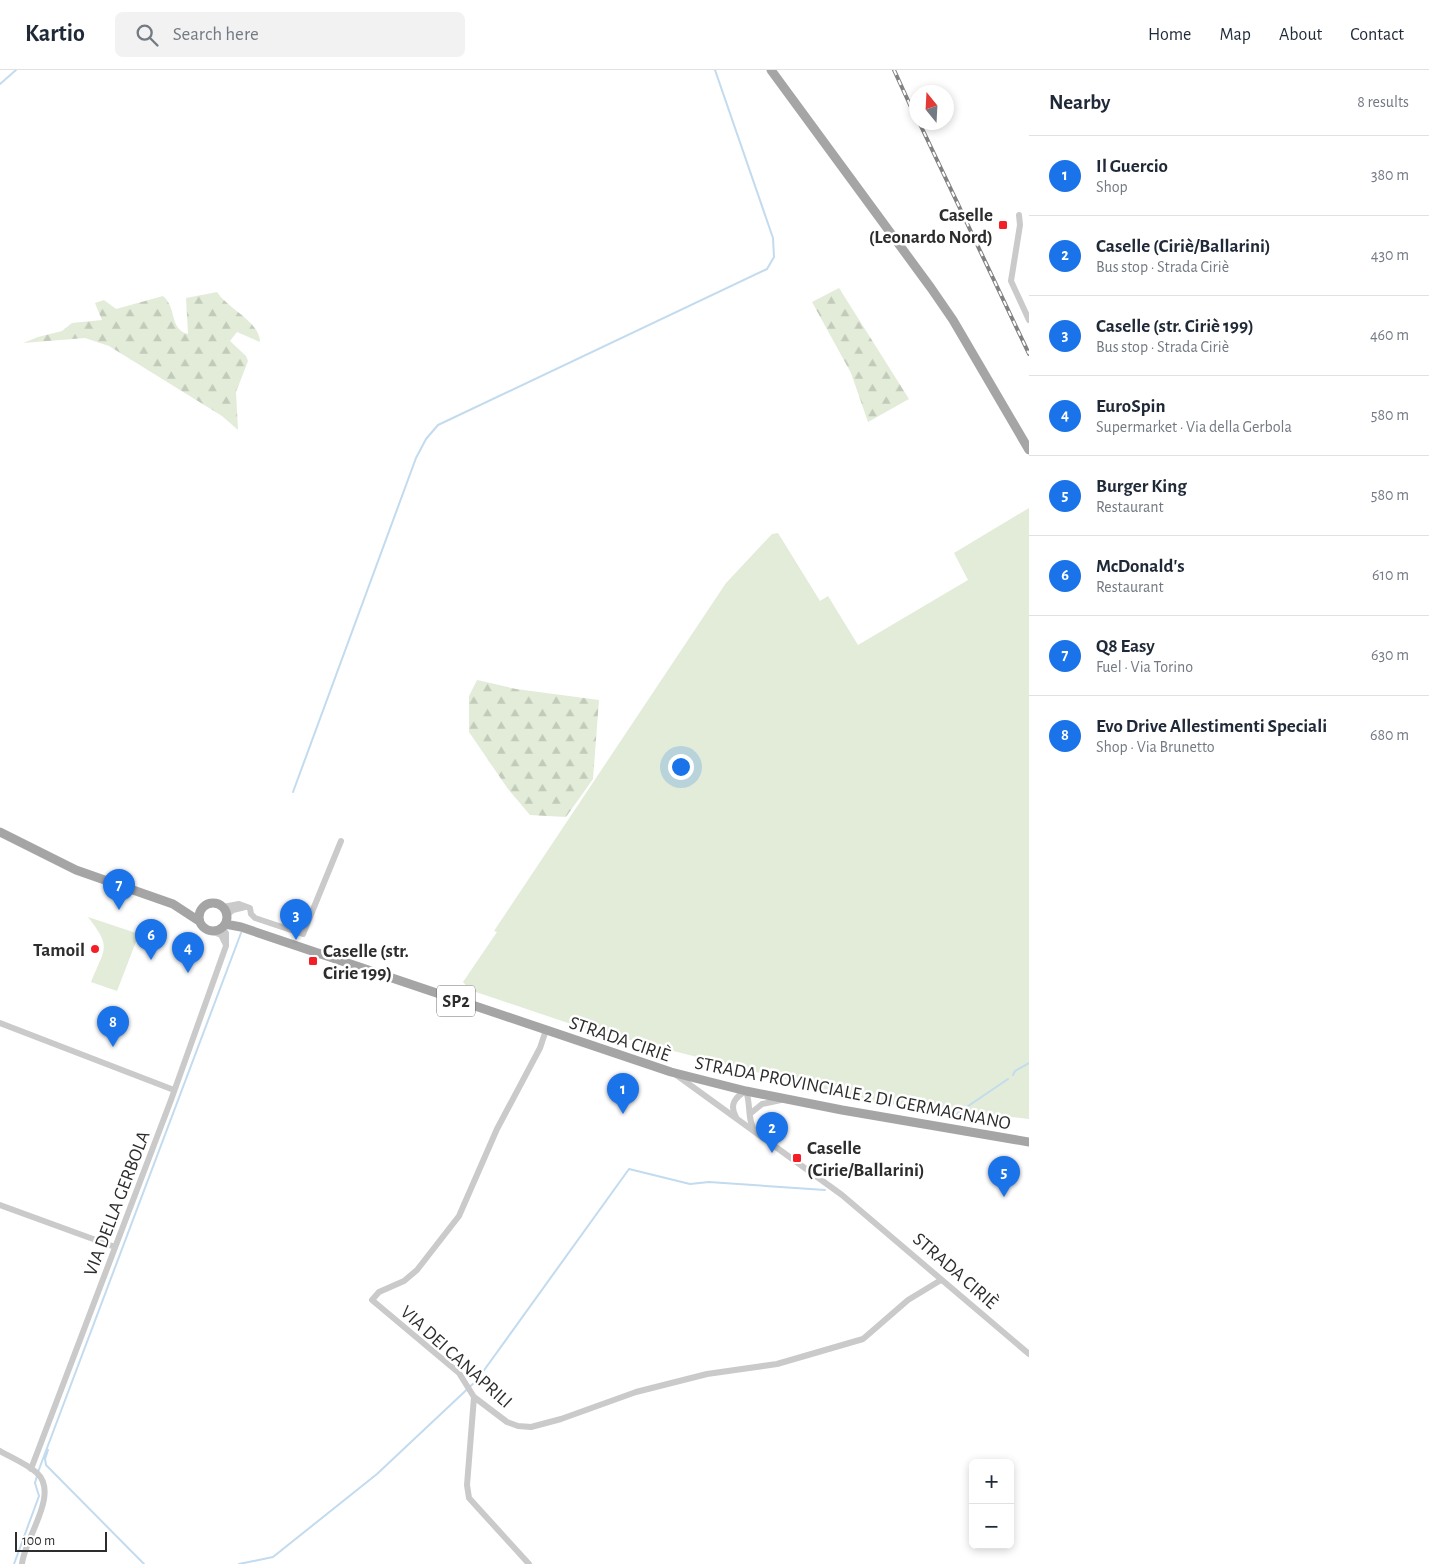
<!DOCTYPE html>
<meta charset="utf-8">
<style>
:root{--surface:#fff;--page:#f2f2f3;--text:#1f2937;--muted:#747a83;--line:#e0e1e3;--accent:#1a73e8}
body{margin:0;font-family:"Alegreya Sans",sans-serif;background:var(--page);color:var(--text)}
.controls{position:absolute;right:15px;bottom:15px;display:grid;overflow:hidden;border-radius:8px;box-shadow:0 2px 8px #0003}
.controls button{width:45px;height:45px;display:grid;place-items:center;padding:0;border:0;border-bottom:1px solid var(--line);background:var(--surface);color:var(--text);font:25px sans-serif}
.compass{position:absolute;left:909px;top:15px;width:45px;height:45px;border-radius:50%;background:var(--surface);box-shadow:0 2px 8px #0003;rotate:342deg}
.scale{position:absolute;left:15px;bottom:12px;width:92px;box-sizing:border-box;padding-left:5px;border:2px solid #2d2d2d;border-top:0;font-size:14px;line-height:18px;white-space:nowrap;color:#2d2d2d;-webkit-text-stroke:4px #fff;paint-order:stroke}
.you{position:absolute;left:680px;top:696px;width:18px;height:18px;margin:-12px;border:4px solid #fff;border-radius:50%;background:#1a73e8;box-shadow:0 0 0 8px #1a73e833}
.badge{display:grid;place-items:center;width:32px;height:32px;border-radius:50%;background:var(--accent);color:#fff;font-size:16px;font-weight:700}
.pin{position:absolute;translate:-50% -41px;filter:drop-shadow(0 1px 2px #0008)}
.pin::after{content:'';position:absolute;top:26px;width:18px;height:15px;background:inherit;clip-path:polygon(0 0,100% 0,50% 100%)}
.list{margin:0;padding:0;list-style:none}
h2{display:flex;justify-content:space-between;align-items:center;height:65px;margin:0;padding:0 20px;font-size:21px}
h2 small{font-size:16px;font-weight:400;color:var(--muted)}
.list li{display:grid;grid-template-columns:32px 1fr auto;gap:15px;align-items:center;box-sizing:border-box;height:80px;padding:0 20px;border-top:1px solid var(--line)}
.list b{display:block;font-size:19px;white-space:nowrap}
.list p{margin:0;font-size:16px;white-space:nowrap;color:var(--muted)}
.list em{font-size:16px;font-style:normal;color:var(--muted)}
.icon{flex:none;width:28px;height:28px;fill:none;stroke:currentColor;stroke-width:2;stroke-linecap:round;stroke-linejoin:round}
.map{position:relative;flex:none;width:1029px;height:1494px;overflow:hidden}
header{display:flex;align-items:center;gap:30px;box-sizing:border-box;height:70px;padding:0 25px;background:var(--surface);border-bottom:1px solid var(--line)}
header strong{font-size:24px}
nav{display:flex;gap:28px;margin-inline-start:auto;font-size:18px}
.search{width:350px;height:45px;background:var(--page);display:flex;align-items:center;gap:12px;box-sizing:border-box;padding:0 18px;border-radius:8px;color:var(--muted);font-size:19px}
main{display:flex}
aside{flex:1;background:var(--surface)}
.map>svg:first-child{display:block}
</style>
<header>
<strong>Kartio</strong>
<div class="search"><svg class="icon" aria-label="search" viewBox="0 0 24 24"><circle cx="10" cy="10" r="6"/><path d="M15 15l6 6"/></svg>Search here</div>
<nav><a>Home</a><a>Map</a><a>About</a><a>Contact</a></nav>
</header>
<main>
<div class="map">
<svg width="1029" height="1494" viewBox="0 0 1029 1494">
<defs>
<pattern id="forest-firs" width="22" height="20" patternUnits="userSpaceOnUse" patternTransform="scale(1.25)"><rect width="22" height="20" fill="#e2ecd8"/><path d="M5 1l3.5 6h-7zM16 11l3.5 6h-7z" fill="#c2cbba"/></pattern>
</defs>
<rect width="100%" height="100%" fill="#fff"/>
<!-- green -->
<path fill="#e2ecd8" d="M1029 438V1049L878 1033 583 958 470 920 463 912 497 862 494 861 726 513 772 464 778 463 820 531 828 526 858 575 968 510 954 483Z
M88 847 139 864 117 921 91 912C105 877 112 878 88 847Z"/>
<!-- forest -->
<path fill="url(#forest-firs)" d="M839 218 909 329 868 352 851 303 812 232Z
M217 222C228 239 260 252 260 272L237 262 230 271 246 286 248 291 236 322 238 360 222 346 109 276 85 268 23 273 38 267 62 261 72 253 102 250 95 233 104 230 116 239 163 226C177 238 169 259 188 264L186 228Z
M477 610 516 619 599 630 593 709 566 747 530 745 508 719 469 662V626Z"/>
<g fill="none" stroke-linecap="round" stroke-linejoin="round">
<!-- stream -->
<path stroke="#c2dbee" stroke-width="2" d="M0 14 16 0
M293 722 416 388 426 369 438 355 767 199 774 187 773 168 715 0
M1013 1005 1015 1001 1029 993
M949 1049 1008 1009
M48 1380 45 1389 46 1395 144 1494
M38 1402 241 863
M14 1494 39 1426 35 1413 37 1406
M239 1494 273 1487 377 1404 477 1310 629 1099 690 1114 709 1112 825 1120"/>
<!-- minor -->
<path stroke="#cacaca" stroke-width="6" d="M1019 145 1020 155 1011 211 1029 250
M223 837 239 834 250 838 251 844 255 848 303 864 341 771
M227 845 233 840 245 837
M209 860 221 865 226 875
M0 953 174 1020
M546 960 540 978 497 1059 459 1146 417 1200 404 1211 379 1222 372 1230 459 1303 474 1327 507 1352 518 1356 531 1357 561 1349 636 1322 707 1304 777 1294 863 1269 908 1230 941 1210
M675 1004 842 1125 1029 1284
M751 1043 762 1034 781 1030
M736 1047C729 1035 735 1027 746 1021 751 1034 747 1050 755 1061
M0 1135 115 1177
M474 1327 467 1415 469 1428 529 1494
M0 1381C12 1388 27 1394 37 1403 60 1424 24 1469 22 1494
M31 1399 171 1030 226 876V863L222 858"/>
<!-- major -->
<path stroke="#a5a5a5" stroke-width="9" d="M771 0 931 218 953 250 1029 380
M0 762 76 800 173 834 199 851
M199 847a14 14 0 1 1 28 0a14 14 0 1 1-28 0Z
M225 854 241 857 671 1002 746 1021 842 1040 1029 1072"/>
<defs>
<path id="rail" d="M894 0 916 48
M919 52 1029 284"/>
</defs>
<!-- rail casing -->
<use href="#rail" stroke="#828282" stroke-width="4"/>
<!-- rail -->
<use href="#rail" stroke="#fff" stroke-width="2" stroke-dasharray="5.5" stroke-linecap="butt"/>
</g>
<!-- markers -->
<g fill="#f41e26" stroke="#fff" stroke-width="2">
<rect x="998" y="150" width="10" height="10" rx="2.5"/>
<circle cx="95" cy="879" r="5"/>
<rect x="308" y="886" width="10" height="10" rx="2.5"/>
<rect x="792" y="1083" width="10" height="10" rx="2.5"/>
</g>
<g text-anchor="middle" stroke-width="5" stroke-linejoin="round" paint-order="stroke">
<!-- shield labels -->
<rect fill="#fff" stroke="#6c6c6c" stroke-width="1" x="437" y="915.5" width="38" height="31" rx="4"/>
<g font-size="18" font-weight="bold" fill="#2d2d2d">
<text x="456" y="937">SP2</text>
</g>
<!-- poi labels -->
<g font-size="19" font-weight="bold" fill="#2d2d2d" stroke="#fff" text-anchor="end">
<text x="993" y="151">Caselle<tspan x="993" dy="22">(Leonardo Nord)</tspan></text>
<text x="85" y="886">Tamoil</text>
<text x="323" y="887" text-anchor="start">Caselle (str.<tspan x="323" dy="22">Cirie 199)</tspan></text>
<text x="807" y="1084" text-anchor="start">Caselle<tspan x="807" dy="22">(Cirie/Ballarini)</tspan></text>
</g>
<!-- street labels -->
<g font-size="19" fill="#2d2d2d" stroke="#fff">
<text transform="translate(620 968) rotate(19)" y="7">STRADA CIRIÈ</text>
<text transform="translate(853 1022) rotate(11)" y="7">STRADA PROVINCIALE 2 DI GERMAGNANO</text>
<text transform="translate(116 1133) rotate(-69)" y="7">VIA DELLA GERBOLA</text>
<text transform="translate(956 1200) rotate(41)" y="7">STRADA CIRIÈ</text>
<text transform="translate(457 1286) rotate(42)" y="7">VIA DEI CANAPRILI</text>
</g>
</g>
</svg>
<div class="controls">
<button>+</button>
<button>−</button>
</div>
<svg class="compass" viewBox="-18 -18 36 36"><path d="M0-13l5 13h-10z" fill="#e53935"/><path d="M0 13l5-13h-10z" fill="#747a83"/></svg>
<div class="scale">100 m</div>
<div class="you"></div>
<div class="pin badge" style="left:623px;top:1044px">1</div>
<div class="pin badge" style="left:772px;top:1083px">2</div>
<div class="pin badge" style="left:296px;top:870px">3</div>
<div class="pin badge" style="left:188px;top:903px">4</div>
<div class="pin badge" style="left:1004px;top:1127px">5</div>
<div class="pin badge" style="left:151px;top:890px">6</div>
<div class="pin badge" style="left:119px;top:840px">7</div>
<div class="pin badge" style="left:113px;top:977px">8</div>
</div>
<aside>
<h2>Nearby<small>8 results</small></h2>
<ul class="list">
<li><span class="badge">1</span><div><b>Il Guercio</b><p>Shop</p></div><em>380 m</em></li>
<li><span class="badge">2</span><div><b>Caselle (Ciriè/Ballarini)</b><p>Bus stop · Strada Ciriè</p></div><em>430 m</em></li>
<li><span class="badge">3</span><div><b>Caselle (str. Ciriè 199)</b><p>Bus stop · Strada Ciriè</p></div><em>460 m</em></li>
<li><span class="badge">4</span><div><b>EuroSpin</b><p>Supermarket · Via della Gerbola</p></div><em>580 m</em></li>
<li><span class="badge">5</span><div><b>Burger King</b><p>Restaurant</p></div><em>580 m</em></li>
<li><span class="badge">6</span><div><b>McDonald's</b><p>Restaurant</p></div><em>610 m</em></li>
<li><span class="badge">7</span><div><b>Q8 Easy</b><p>Fuel · Via Torino</p></div><em>630 m</em></li>
<li><span class="badge">8</span><div><b>Evo Drive Allestimenti Speciali</b><p>Shop · Via Brunetto</p></div><em>680 m</em></li>
</ul>
</aside>
</main>
